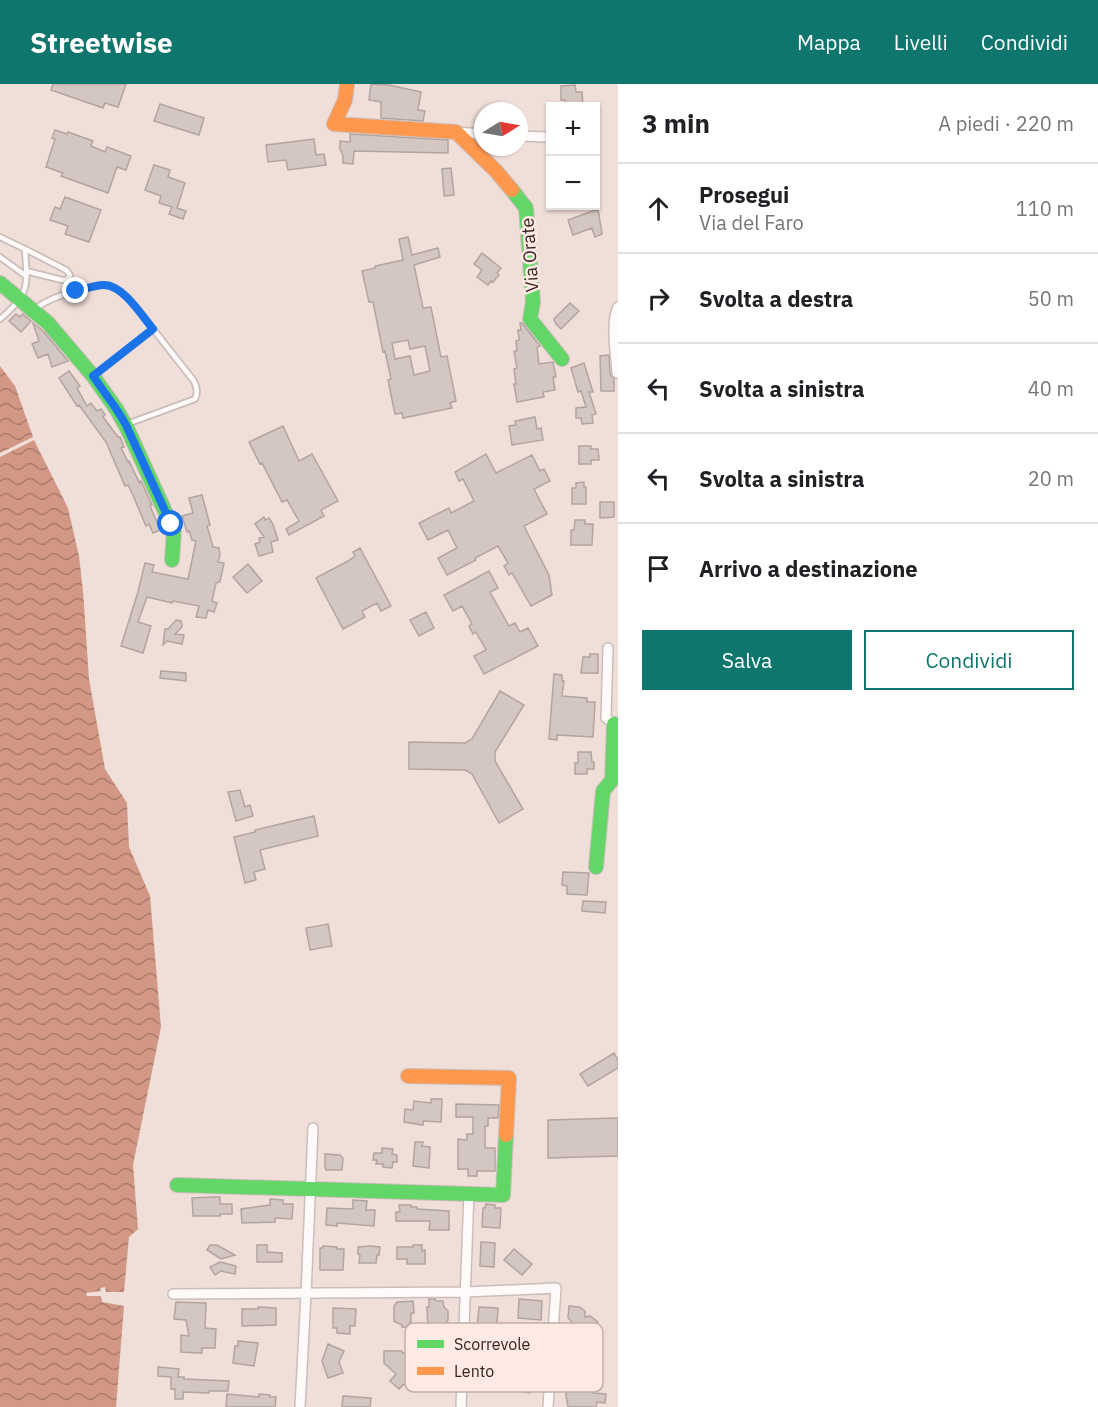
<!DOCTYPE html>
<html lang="it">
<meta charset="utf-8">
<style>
:root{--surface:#fff;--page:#f2f2f2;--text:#202124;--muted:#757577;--line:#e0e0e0;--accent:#0f766e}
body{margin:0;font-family:"IBM Plex Sans",sans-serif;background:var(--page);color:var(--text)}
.controls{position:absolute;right:18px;top:18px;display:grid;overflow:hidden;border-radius:0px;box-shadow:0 2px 4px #0004}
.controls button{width:54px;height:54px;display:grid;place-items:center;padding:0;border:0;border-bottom:2px solid var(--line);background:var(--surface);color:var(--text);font:30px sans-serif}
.compass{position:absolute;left:474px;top:18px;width:54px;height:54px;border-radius:50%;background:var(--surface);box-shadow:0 2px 4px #0004;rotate:79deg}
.stop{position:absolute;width:18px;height:18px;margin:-14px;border:4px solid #1a73e8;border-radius:50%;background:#fff}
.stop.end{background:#1a73e8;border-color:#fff;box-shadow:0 2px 6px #0008}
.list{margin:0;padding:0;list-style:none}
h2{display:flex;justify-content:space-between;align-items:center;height:78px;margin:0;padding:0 24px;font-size:26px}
h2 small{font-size:20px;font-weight:400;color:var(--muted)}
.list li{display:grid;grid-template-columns:39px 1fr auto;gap:18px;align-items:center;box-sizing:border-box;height:90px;padding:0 24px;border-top:2px solid var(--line)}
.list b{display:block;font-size:22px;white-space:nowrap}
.list p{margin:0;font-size:20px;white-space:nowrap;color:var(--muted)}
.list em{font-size:20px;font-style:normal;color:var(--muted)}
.actions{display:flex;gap:12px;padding:18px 24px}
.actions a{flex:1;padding:14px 0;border:2px solid var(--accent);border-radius:0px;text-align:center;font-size:21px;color:var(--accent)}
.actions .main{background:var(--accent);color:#fff}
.icon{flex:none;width:33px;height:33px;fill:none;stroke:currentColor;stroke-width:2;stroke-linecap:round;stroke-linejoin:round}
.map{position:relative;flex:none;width:618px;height:1323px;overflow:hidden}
header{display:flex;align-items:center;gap:36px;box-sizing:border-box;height:84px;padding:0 30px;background:var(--accent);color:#fff}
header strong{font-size:28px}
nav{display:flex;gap:33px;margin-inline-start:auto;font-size:21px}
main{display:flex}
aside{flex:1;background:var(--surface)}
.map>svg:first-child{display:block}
</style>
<header>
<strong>Streetwise</strong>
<nav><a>Mappa</a><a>Livelli</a><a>Condividi</a></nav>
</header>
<main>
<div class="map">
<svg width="618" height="1323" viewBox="0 0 618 1323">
<defs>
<pattern id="water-waves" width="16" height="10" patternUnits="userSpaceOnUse" patternTransform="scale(1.5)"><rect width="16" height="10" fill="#d39785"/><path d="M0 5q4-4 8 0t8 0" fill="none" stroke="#ac7b6c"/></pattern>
</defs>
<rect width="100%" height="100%" fill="#f0ded8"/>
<!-- water -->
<path fill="url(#water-waves)" d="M0 282 15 302 33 353 0 369Z
M34 356 68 424 79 472 83 507 89 595 105 685 127 719 129 763 150 812 161 943 133 1081 138 1145 129 1153 124 1208H106L105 1203 100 1204 101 1207 86 1209 87 1212H101L102 1218 124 1222 116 1323H0V373Z"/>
<!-- building -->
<path fill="#d4c6c1" stroke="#b2a4a0" stroke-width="1.5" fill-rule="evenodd" d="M53 0H126L118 23 105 19 103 24 51 6Z
M371 0 389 1 421 8 418 26 425 27 423 37 381 34V18L369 16Z
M575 1 576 8H582L583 22H565V16H561V2Z
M160 20 204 34 199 51 154 37Z
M55 46 67 50 68 48 93 57 91 62 105 68 107 63 131 72 126 86 117 83 108 109 61 92 63 89 46 83 55 55 52 54Z
M350 50 448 56V69L354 67 353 80 343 79V72L340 65V57L350 58Z
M314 55 316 71 324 70 326 81 288 86 286 76 268 78 266 61Z
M154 81 170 86 168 93 185 99 177 124 186 127 183 135 169 130 172 123 159 119 161 112 145 106Z
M451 84 454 111 444 112 442 85Z
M65 113 101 126 89 158 65 150 68 142 50 136 55 123 60 125Z
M598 125 602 150 595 153 592 144 573 151 568 136Z
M408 153 412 171 438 164 440 173 414 181 423 224 431 223 441 273 447 272 456 317 450 319 452 324 403 334 402 329 395 330 388 296 391 295 385 267 383 268 373 218H369L362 187 375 184V182L403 176 399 155ZM408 256 410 265 425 262 430 287 414 291 410 272 395 275 392 259Z
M482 169 501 184 497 189 499 191 493 198 491 197 488 201 477 193 482 186 474 180Z
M570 219 579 227 561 245 556 240 554 235Z
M16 230 20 233 23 230 31 237 21 248 9 237Z
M33 239 43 247 68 277 52 283 48 270 38 274 32 260 39 257Z
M520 239H522L540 262 537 263 539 280 553 278 556 293H553L555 306 543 308 544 313 517 318 514 300H516L514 285 517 284 514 267H517L516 257 519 256 518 246H521Z
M609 271 610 290 614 295V307H601L600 272Z
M584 279 593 308H589L596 330 592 331 593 339 582 340 581 334H576V324L586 323 581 307 578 308 571 284Z
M69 287 80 302 77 304 87 322 91 319 97 327 101 325 105 331 103 333 118 353H120L124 363 121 364 128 378 129 377 139 398 141 397 152 421 150 422 157 438 160 437 163 445 153 449 149 440 146 442 132 409 128 401 125 402 106 358 79 321 77 322 59 294Z
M535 333 537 345 541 344 543 356 512 361 509 342 516 341 515 337Z
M283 342 299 377 312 370 338 417 321 426 324 432 289 451 286 445 299 437 287 416 282 418 262 379 260 380 249 358Z
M579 362H591V365H598L599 376H591V380H579Z
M486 370 496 389 532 371 540 387 544 385 550 397 534 405 547 430 524 442 549 491 552 511 531 522 512 489 509 491 504 482 508 479 498 462 475 474 476 476 447 491 438 474 457 464 448 446 428 456 419 439 449 424 451 429 474 417 463 395 459 397 455 388Z
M584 398V403H586V420H572V404H576V399Z
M202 411 210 441 207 442 213 463 219 464 220 471 218 478 224 479 220 498 216 499 212 517 217 519 214 528 208 526 206 534 196 533 199 522 173 517 172 519 147 513 138 538 151 542 143 569 121 562 138 508 145 479 154 481 152 488 188 495 196 457 192 456 189 447 187 448 182 432 193 429 189 414Z
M600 418H614V433L600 434Z
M264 433 265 436 269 434 273 440 278 456 271 458 273 468 259 472 255 460 260 458 259 454 264 453 255 440Z
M575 436H585V440H593L592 461H571V446H574Z
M360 464 391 522 381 527 377 519 362 527 365 533 343 545 316 494 348 477 355 472 353 468Z
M248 480 262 497 247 509 233 493Z
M489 487 498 504 490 508 509 542 515 539 520 548 528 544 538 562 484 590 474 572 486 566 476 548 473 550 469 542 472 540 462 522 453 527 444 511Z
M426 528 434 544 419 552 410 536Z
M176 536 181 537 182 541V543L175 550 184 551 182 560 167 557 163 561 165 545H168Z
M590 570H598V589H581L583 573H590Z
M161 587 186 589V597L160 594Z
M554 590 562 591V597H564L562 612 587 614V618H595L593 653 557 651V656L549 655Z
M500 607 524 621 495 668V677L523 725 499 739 472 690 465 686 409 685V658L465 659 472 655Z
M578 668H591L592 678H594V685H587V690H575V679H578Z
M240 706 245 723 250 721 253 732 236 737 228 708Z
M314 732 318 752 260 766 265 785 254 788 256 796 245 799 234 753 255 748V746Z
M563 788 589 789 587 811 567 810V802L562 801Z
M583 817 606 818 605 829 582 827Z
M328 840 332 862 310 866 306 844Z
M614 969 618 976V984L588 1002 580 990Z
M431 1015H442L441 1038 423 1037V1041L404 1038 405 1025 413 1026 414 1017 431 1019Z
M456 1020 499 1021 498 1034H488V1042H485V1064H495V1087H477V1092H468V1085H458V1055L467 1056V1050H473V1033H456Z
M618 1034V1072L548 1074V1036Z
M415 1058H423L422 1062 430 1063 429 1084 413 1082Z
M382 1064 393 1065 392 1070 397 1071V1078H393L392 1084 383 1083V1080H376L377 1076H373L374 1069H382Z
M325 1070 340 1071 343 1074 342 1086H326L325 1083Z
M214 1113H220V1120H232V1130H220V1132H193L192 1114Z
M270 1115 283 1116V1120H293L292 1135 275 1134V1138L242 1139 241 1125 270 1121Z
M353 1116 367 1117 366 1126H375L374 1142 337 1139V1142L326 1141 327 1124 353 1125Z
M486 1120 495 1121V1124H501L500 1144 482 1143 483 1124H485Z
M399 1121H411V1123H417V1125L449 1127V1146H429L430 1137H396V1128H400Z
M481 1158 495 1159 494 1183 480 1182Z
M210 1161H217L235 1171 221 1175 207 1166Z
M257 1161H267V1168L282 1169V1178H257Z
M413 1161H422V1167L425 1166V1180H407V1175H397V1163H413Z
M323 1162 337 1163V1165H344L343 1186H320V1164H323Z
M371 1162 380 1163 379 1171H377L376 1179H359L360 1171 358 1170V1163Z
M514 1165 532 1180 522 1191 504 1176Z
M220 1178 236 1182 235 1190 221 1187 215 1191 210 1183Z
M429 1215H435L436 1217H443L444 1223 448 1227V1236L445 1240H438V1249L428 1250 427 1223H429Z
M519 1215 542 1217 541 1236 518 1234Z
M413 1217 414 1229H411V1238H410V1243H402V1241L394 1237V1222L397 1218Z
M176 1218 206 1219 205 1244 216 1245 215 1264H202V1269H199L181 1268V1251L189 1252 186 1236 174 1235Z
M569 1222 579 1223 585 1227V1233L590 1232 598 1238 593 1246 584 1257 571 1244 572 1238 568 1234Z
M258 1223 276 1224V1241L242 1242V1225H258Z
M479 1223 498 1224 496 1256 476 1254Z
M333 1224 356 1225 355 1242H350V1250L337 1249V1244H333Z
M238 1257 258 1259 254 1282 233 1279 235 1262H238Z
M328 1260 344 1267 339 1278 343 1289 328 1294 322 1277Z
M384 1267H402V1269H411L419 1276 421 1274 427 1280H432V1285H434V1295H423V1299L403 1301 399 1305 390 1297 396 1290 384 1279Z
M158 1283 179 1285 178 1293H184V1295L229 1297 228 1307H209V1309L183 1308V1315H175V1305H171V1293L158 1292Z
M514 1283 536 1284 534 1300H531L530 1309 511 1306Z
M576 1288 587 1297 594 1298 593 1309 606 1310 605 1319 597 1318 596 1323H568L566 1312 567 1294Z
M227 1310 259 1313V1310L270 1311V1313H276L275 1323H226Z
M343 1312 371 1314 370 1323H342Z"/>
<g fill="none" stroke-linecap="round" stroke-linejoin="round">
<defs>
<path id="lane" d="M0 153 25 165C26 188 31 205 14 222 10 226 4 232 0 235
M25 165 66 186 70 191 67 196H62L26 187
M0 173 26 192
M35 225C48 215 63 210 78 207 87 204 97 200 106 201 124 202 142 232 153 245
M95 291 153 245 194 297C197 303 198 309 195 315L127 340"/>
<path id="street" d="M456 48 483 50
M519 52 547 53
M617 289C616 271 610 239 618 223
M608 564 606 634 614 640H618
M173 1210 466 1208 556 1204 548 1323
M300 1323 306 1210 313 1044
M461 1323 469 1109"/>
<path id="fast" d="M512 106 526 124 533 218 530 235 562 275
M0 199 48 239 93 292 117 326 127 344 174 447 172 476
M596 783 603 707 612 696 614 640
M177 1101 503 1111 506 1051"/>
<path id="slow" d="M347 0 345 16 334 40 456 48 496 87 512 106
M408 992 509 994 506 1051"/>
</defs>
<!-- lane casing -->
<use href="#lane" stroke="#cbbdb9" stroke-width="8"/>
<!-- street casing -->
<use href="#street" stroke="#cbbdb9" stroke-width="12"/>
<!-- fast casing -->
<use href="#fast" stroke="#cbbdb9" stroke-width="16"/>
<!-- slow casing -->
<use href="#slow" stroke="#cbbdb9" stroke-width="16"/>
<!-- lane -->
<use href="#lane" stroke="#fdfaf9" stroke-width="4.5"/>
<!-- street -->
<use href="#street" stroke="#fdfaf9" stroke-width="9"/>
<!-- fast -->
<use href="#fast" stroke="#63d668" stroke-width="14"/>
<!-- slow -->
<use href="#slow" stroke="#ff974d" stroke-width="14"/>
</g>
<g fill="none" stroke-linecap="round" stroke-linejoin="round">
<!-- route -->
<path stroke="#1a73e8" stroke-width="8" d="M76 207C85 205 95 201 104 201 123 201 142 232 153 245L93 292 117 326 126 341 171 440"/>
</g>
<g text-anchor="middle" stroke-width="5" stroke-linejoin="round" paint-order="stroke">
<!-- street labels -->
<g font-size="18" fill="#322522" stroke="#fee9e3">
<text transform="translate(530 171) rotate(-94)" y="6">Via Orate</text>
</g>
</g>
<!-- legend -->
<rect x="405" y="1239" width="198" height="69" rx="9" fill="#fee9e3" stroke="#c1aea9" stroke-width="1.5"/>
<rect x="417" y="1256" width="27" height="8" fill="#63d668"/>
<rect x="417" y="1283" width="27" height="8" fill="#ff974d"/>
<g font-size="16" fill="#322522">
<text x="454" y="1266">Scorrevole</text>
<text x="454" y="1293">Lento</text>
</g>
</svg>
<div class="controls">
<button>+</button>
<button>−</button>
</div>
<svg class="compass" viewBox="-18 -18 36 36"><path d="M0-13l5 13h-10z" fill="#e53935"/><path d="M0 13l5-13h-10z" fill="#757577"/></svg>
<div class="stop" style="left:171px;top:440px"></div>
<div class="stop end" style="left:76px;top:207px"></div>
</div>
<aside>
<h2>3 min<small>A piedi · 220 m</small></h2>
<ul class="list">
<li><svg class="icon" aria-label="ahead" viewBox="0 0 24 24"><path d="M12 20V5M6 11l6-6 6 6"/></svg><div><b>Prosegui</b><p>Via del Faro</p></div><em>110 m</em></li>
<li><svg class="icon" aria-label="right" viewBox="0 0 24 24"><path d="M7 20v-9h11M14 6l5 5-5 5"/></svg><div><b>Svolta a destra</b></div><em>50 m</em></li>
<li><svg class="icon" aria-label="left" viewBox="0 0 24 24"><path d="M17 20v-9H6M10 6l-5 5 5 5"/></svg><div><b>Svolta a sinistra</b></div><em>40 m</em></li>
<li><svg class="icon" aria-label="left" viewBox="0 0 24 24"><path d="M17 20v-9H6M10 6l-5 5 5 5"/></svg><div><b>Svolta a sinistra</b></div><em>20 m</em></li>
<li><svg class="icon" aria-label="arrive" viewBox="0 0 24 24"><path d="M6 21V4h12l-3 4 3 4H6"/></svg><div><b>Arrivo a destinazione</b></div></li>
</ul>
<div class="actions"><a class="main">Salva</a><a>Condividi</a></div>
</aside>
</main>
